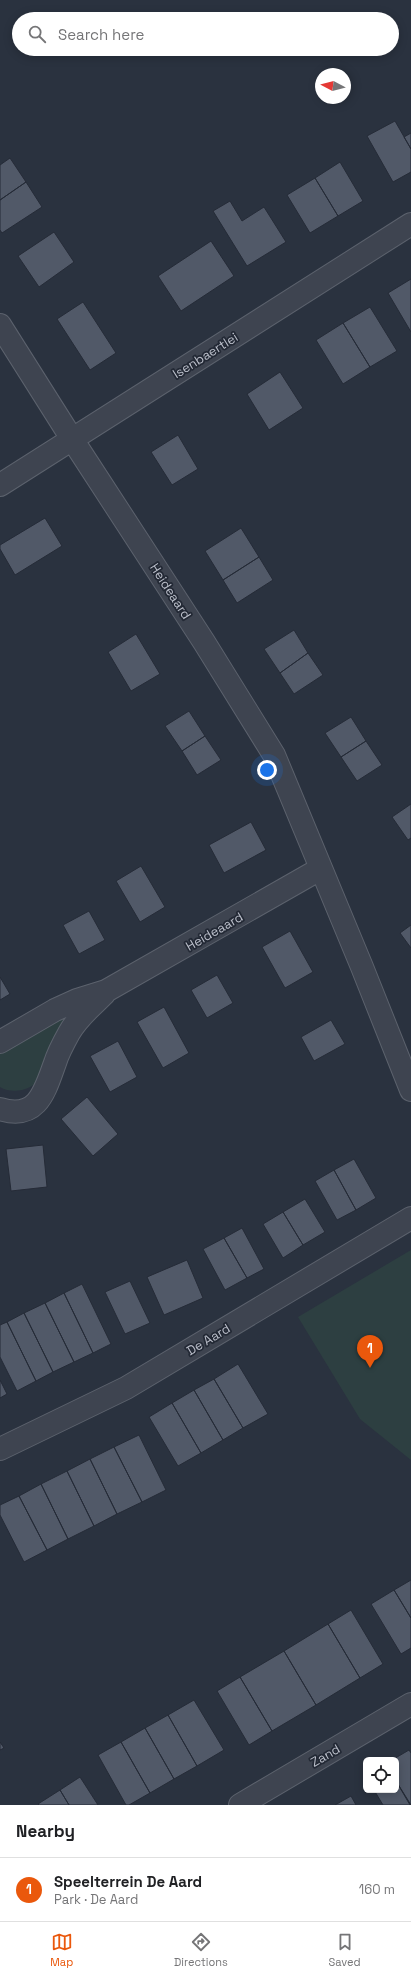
<!DOCTYPE html>
<meta charset="utf-8">
<style>
:root{--surface:#fff;--page:#f2f2f2;--text:#202124;--muted:#757577;--line:#e0e0e0;--accent:#ea580c}
body{margin:0;font-family:"Space Grotesk",sans-serif;background:var(--page);color:var(--text)}
.controls{position:absolute;right:12px;bottom:12px;display:grid;overflow:hidden;border-radius:6px;box-shadow:0 2px 10px #0003}
.controls button{width:36px;height:36px;display:grid;place-items:center;padding:0;border:0;border-bottom:1px solid var(--line);background:var(--surface);color:var(--text);font:20px sans-serif}
.compass{position:absolute;left:315px;top:68px;width:36px;height:36px;border-radius:50%;background:var(--surface);box-shadow:0 2px 10px #0003;rotate:277deg}
.you{position:absolute;left:267px;top:770px;width:14px;height:14px;margin:-10px;border:3px solid #fff;border-radius:50%;background:#1a73e8;box-shadow:0 0 0 6px #1a73e833}
.badge{display:grid;place-items:center;width:26px;height:26px;border-radius:50%;background:var(--accent);color:#fff;font-size:13px;font-weight:700}
.pin{position:absolute;translate:-50% -33px;filter:drop-shadow(0 1px 2px #0008)}
.pin::after{content:'';position:absolute;top:21px;width:14px;height:12px;background:inherit;clip-path:polygon(0 0,100% 0,50% 100%)}
.list{margin:0;padding:0;list-style:none}
h2{display:flex;justify-content:space-between;align-items:center;height:52px;margin:0;padding:0 16px;font-size:17px}
h2 small{font-size:13px;font-weight:400;color:var(--muted)}
.list li{display:grid;grid-template-columns:26px 1fr auto;gap:12px;align-items:center;box-sizing:border-box;height:64px;padding:0 16px;border-top:1px solid var(--line)}
.list b{display:block;font-size:15px;white-space:nowrap}
.list p{margin:0;font-size:13px;white-space:nowrap;color:var(--muted)}
.list em{font-size:13px;font-style:normal;color:var(--muted)}
.icon{flex:none;width:22px;height:22px;fill:none;stroke:currentColor;stroke-width:2;stroke-linecap:round;stroke-linejoin:round}
.map{position:relative;flex:none;width:411px;height:1805px;overflow:hidden}
.search{position:absolute;background:var(--surface);box-shadow:0 2px 10px #0003;left:12px;right:12px;top:12px;height:44px;display:flex;align-items:center;gap:10px;box-sizing:border-box;padding:0 14px;border-radius:22px;color:var(--muted);font-size:15px}
.sheet{height:116px;background:var(--surface)}
nav{display:flex;justify-content:space-around;align-items:center;box-sizing:border-box;height:56px;border-top:1px solid var(--line);background:var(--surface);font-size:11px;color:var(--muted)}
nav a{display:grid;justify-items:center;gap:2px}
nav .on{color:var(--accent)}
.map>svg:first-child{display:block}
</style>
<div class="map">
<svg width="411" height="1805" viewBox="0 0 411 1805">
<rect width="100%" height="100%" fill="#2a323f"/>
<!-- green -->
<path fill="#2d3f41" d="M69 1014C60 1034 52 1059 41 1077 33 1090 13 1095 0 1087V1048Z
M411 1250V1460L360 1419 298 1317Z"/>
<!-- building -->
<path fill="#515968" stroke="#252b37" d="M395 121 411 149V172L393 182 367 136Z
M411 133V149L404 137Z
M10 158 26 182 0 200V165Z
M340 162 363 201 338 216 315 178Z
M315 178 338 216 310 233 287 195Z
M26 182 42 207 2 233 0 230V200Z
M230 201 242 221 264 207 286 242 247 266 213 211Z
M54 232 74 262 39 287 18 256Z
M211 241 234 276 181 311 158 276Z
M411 279V332L388 293Z
M83 302 116 353 90 370 57 319Z
M370 307 397 351 370 367 343 323Z
M343 323 370 367 343 384 316 340Z
M280 372 303 408 269 430 247 394Z
M178 435 198 469 172 485 151 452Z
M45 518 62 546 15 575 0 549V545Z
M241 528 259 557 223 580 205 551Z
M259 557 273 580 237 603 223 580Z
M294 630 308 653 280 673 264 649Z
M136 634 160 674 131 691 108 652Z
M308 653 323 675 294 694 280 673Z
M189 711 205 736 182 751 165 726Z
M351 717 366 741 341 757 325 733Z
M205 736 221 760 197 775 182 751Z
M366 741 382 765 357 781 341 757Z
M411 804V838L408 840 392 817Z
M251 822 266 850 224 873 209 845Z
M141 866 165 907 140 922 116 881Z
M89 911 105 940 79 954 63 925Z
M411 925V948L400 933Z
M290 931 313 972 285 988 262 947Z
M217 975 233 1003 207 1018 191 990Z
M0 977 10 994 0 1000Z
M164 1007 189 1053 163 1068 137 1022Z
M331 1020 345 1044 314 1061 301 1037Z
M118 1041 137 1077 110 1092 90 1056Z
M87 1097 118 1134 93 1156 61 1119Z
M43 1145 47 1187 11 1191 6 1149Z
M354 1159 376 1198 356 1210 334 1170Z
M334 1170 356 1210 337 1220 315 1181Z
M305 1199 325 1232 303 1245 283 1212Z
M283 1212 303 1245 283 1258 263 1224Z
M242 1228 264 1269 247 1278 224 1238Z
M224 1238 247 1278 225 1290 203 1249Z
M187 1260 203 1298 164 1315 147 1277Z
M130 1281 150 1323 125 1334 105 1292Z
M82 1284 111 1344 93 1353 64 1293Z
M64 1293 93 1353 74 1362 45 1303Z
M45 1303 74 1362 53 1372 24 1313Z
M24 1313 53 1372 36 1381 7 1322Z
M7 1322 36 1381 17 1391 0 1357V1325Z
M238 1364 268 1414 243 1428 214 1379Z
M214 1379 243 1428 223 1440 194 1390Z
M0 1380 7 1394 0 1398Z
M194 1390 223 1440 201 1453 172 1403Z
M172 1403 201 1453 178 1466 149 1417Z
M139 1435 166 1490 142 1502 114 1447Z
M114 1447 142 1502 117 1514 90 1459Z
M90 1459 117 1514 94 1526 67 1471Z
M67 1471 94 1526 68 1539 41 1484Z
M41 1484 68 1539 47 1550 19 1496Z
M19 1496 47 1550 24 1562 0 1515V1505Z
M411 1580V1618L394 1590Z
M394 1590 411 1618V1648L401 1654 371 1604Z
M351 1610 383 1664 360 1678 328 1624Z
M328 1624 360 1678 316 1705 284 1651Z
M284 1651 316 1705 272 1731 240 1677Z
M240 1677 272 1731 249 1745 217 1691Z
M194 1700 224 1750 197 1766 168 1715Z
M168 1715 197 1766 174 1779 145 1728Z
M145 1728 174 1779 150 1793 121 1742Z
M0 1742 4 1748 0 1750Z
M121 1742 150 1793 129 1805H126L98 1755Z
M409 1750 411 1753V1805L396 1781V1760H392Z
M80 1777 98 1805H69L60 1790Z
M396 1781 410 1805H383L374 1790H396Z
M60 1790 69 1805H39L38 1804Z
M351 1796 356 1805H335Z"/>
<g fill="none" stroke-linecap="round" stroke-linejoin="round">
<defs>
<path id="minor" d="M0 325 72 439 204 642 274 755 362 967 411 1090
M0 485 411 224
M0 1042 55 1010 77 1000 106 991 320 869
M0 1109C38 1121 45 1090 55 1063 58 1053 64 1042 69 1033 78 1017 92 1006 104 994
M0 1449 126 1388 411 1218
M240 1805 411 1704"/>
</defs>
<!-- minor casing -->
<use href="#minor" stroke="#5c626d" stroke-width="24"/>
<!-- minor -->
<use href="#minor" stroke="#3e4450" stroke-width="22"/>
</g>
<g text-anchor="middle" stroke-width="3.5" stroke-linejoin="round" paint-order="stroke">
<!-- street labels -->
<g font-size="13" fill="#bbbfca" stroke="#232935">
<text transform="translate(205 355) rotate(-32)" y="5">Isenbaertlei</text>
<text transform="translate(171 591) rotate(57)" y="5">Heideaard</text>
<text transform="translate(214 931) rotate(-30)" y="5">Heideaard</text>
<text transform="translate(208 1339) rotate(-31)" y="5">De Aard</text>
<text transform="translate(325 1755) rotate(-30)" y="5">Zand</text>
</g>
</g>
</svg>
<div class="controls">
<button><svg class="icon" aria-label="locate" viewBox="0 0 24 24"><circle cx="12" cy="12" r="6"/><path d="M12 2v4M12 18v4M2 12h4M18 12h4"/></svg></button>
</div>
<svg class="compass" viewBox="-18 -18 36 36"><path d="M0-13l5 13h-10z" fill="#e53935"/><path d="M0 13l5-13h-10z" fill="#757577"/></svg>
<div class="you"></div>
<div class="pin badge" style="left:370px;top:1368px">1</div>
<div class="search"><svg class="icon" aria-label="search" viewBox="0 0 24 24"><circle cx="10" cy="10" r="6"/><path d="M15 15l6 6"/></svg>Search here</div>
</div>
<section class="sheet">
<h2>Nearby<small></small></h2>
<ul class="list">
<li><span class="badge">1</span><div><b>Speelterrein De Aard</b><p>Park · De Aard</p></div><em>160 m</em></li>
</ul>
</section>
<nav>
<a class="on"><svg class="icon" aria-label="map" viewBox="0 0 24 24"><path d="M3 6l6-2 6 2 6-2v14l-6 2-6-2-6 2zM9 4v14M15 6v14"/></svg>Map</a>
<a><svg class="icon" aria-label="directions" viewBox="0 0 24 24"><path d="M12 3l9 9-9 9-9-9zM9 14v-3h6M13 9l2 2-2 2"/></svg>Directions</a>
<a><svg class="icon" aria-label="saved" viewBox="0 0 24 24"><path d="M7 4h10v16l-5-4-5 4z"/></svg>Saved</a>
</nav>
